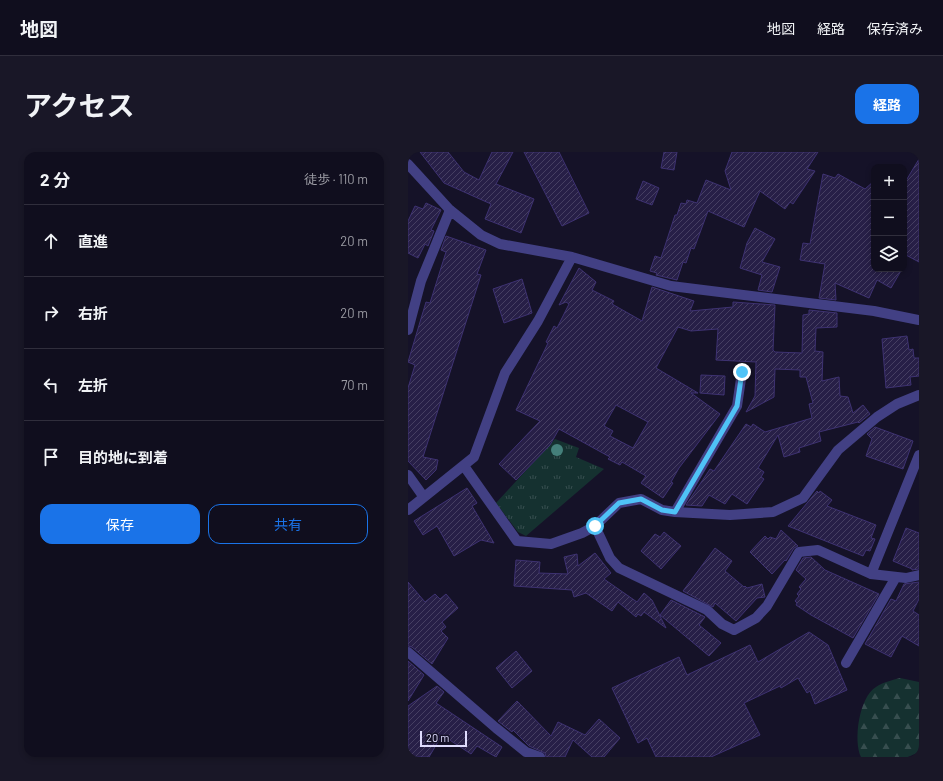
<!DOCTYPE html>
<html lang="ja">
<meta charset="utf-8">
<style>
:root{--surface:#100e1e;--page:#191727;--text:#f1f3f6;--muted:#9c9ca4;--line:#302e3c;--accent:#1a73e8}
body{margin:0;font-family:Barlow,"Noto Sans JP",sans-serif;background:var(--page);color:var(--text)}
.controls{position:absolute;right:12px;top:12px;display:grid;overflow:hidden;border-radius:8px;box-shadow:0 2px 6px #0003}
.controls button{width:36px;height:36px;display:grid;place-items:center;padding:0;border:0;border-bottom:1px solid var(--line);background:var(--surface);color:var(--text);font:20px sans-serif}
.scale{position:absolute;left:12px;bottom:10px;width:47px;box-sizing:border-box;padding-left:4px;border:2px solid #dedbfd;border-top:0;font-size:11px;line-height:14px;white-space:nowrap;color:#dedbfd;-webkit-text-stroke:3px #151228;paint-order:stroke}
.stop{position:absolute;width:12px;height:12px;margin:-9px;border:3px solid #4fc3f7;border-radius:50%;background:#fff}
.stop.end{background:#4fc3f7;border-color:#fff;box-shadow:0 1px 4px #0008}
.list{margin:0;padding:0;list-style:none}
h2{display:flex;justify-content:space-between;align-items:center;height:52px;margin:0;padding:0 16px;font-size:17px}
h2 small{font-size:13px;font-weight:400;color:var(--muted)}
.list li{display:grid;grid-template-columns:26px 1fr auto;gap:12px;align-items:center;box-sizing:border-box;height:72px;padding:0 16px;border-top:1px solid var(--line)}
.list b{display:block;font-size:15px;white-space:nowrap}
.list em{font-size:13px;font-style:normal;color:var(--muted)}
.actions{display:flex;gap:8px;padding:12px 16px}
.actions a{flex:1;padding:9px 0;border:1px solid var(--accent);border-radius:12px;text-align:center;font-size:14px;color:var(--accent)}
.actions .main{background:var(--accent);color:#fff}
.icon{flex:none;width:22px;height:22px;fill:none;stroke:currentColor;stroke-width:2;stroke-linecap:round;stroke-linejoin:round}
.map{position:relative;flex:none;width:511px;height:605px;overflow:hidden;border-radius:12px}
header{display:flex;align-items:center;gap:24px;box-sizing:border-box;height:56px;padding:0 20px;background:var(--surface);border-bottom:1px solid var(--line)}
header strong{font-size:19px}
nav{display:flex;gap:22px;margin-inline-start:auto;font-size:14px}
.intro{display:flex;align-items:center;justify-content:space-between;box-sizing:border-box;height:96px;padding:0 24px}
h1{margin:0;font-size:28px}
.button{padding:10px 18px;border-radius:12px;background:var(--accent);color:#fff;font-size:14px;font-weight:700}
main{display:flex;gap:24px;padding:0 24px}
aside{flex:1;background:var(--surface);border-radius:12px;box-shadow:0 2px 6px #0003}
.map>svg:first-child{display:block}
</style>
<header>
<strong>地図</strong>
<nav><a>地図</a><a>経路</a><a>保存済み</a></nav>
</header>
<div class="intro"><h1>アクセス</h1><a class="button">経路</a></div>
<main>
<aside>
<h2>2 分<small>徒歩 · 110 m</small></h2>
<ul class="list">
<li><svg class="icon" aria-label="ahead" viewBox="0 0 24 24"><path d="M12 20V5M6 11l6-6 6 6"/></svg><div><b>直進</b></div><em>20 m</em></li>
<li><svg class="icon" aria-label="right" viewBox="0 0 24 24"><path d="M7 20v-9h11M14 6l5 5-5 5"/></svg><div><b>右折</b></div><em>20 m</em></li>
<li><svg class="icon" aria-label="left" viewBox="0 0 24 24"><path d="M17 20v-9H6M10 6l-5 5 5 5"/></svg><div><b>左折</b></div><em>70 m</em></li>
<li><svg class="icon" aria-label="arrive" viewBox="0 0 24 24"><path d="M6 21V4h12l-3 4 3 4H6"/></svg><div><b>目的地に到着</b></div></li>
</ul>
<div class="actions"><a class="main">保存</a><a>共有</a></div>
</aside>
<div class="map">
<svg width="511" height="605" viewBox="0 0 511 605">
<defs>
<pattern id="forest-firs" width="22" height="20" patternUnits="userSpaceOnUse"><rect width="22" height="20" fill="#153130"/><path d="M5 1l3.5 6h-7zM16 11l3.5 6h-7z" fill="#374e4f"/></pattern>
<pattern id="park-tufts" width="24" height="20" patternUnits="userSpaceOnUse"><rect width="24" height="20" fill="#153130"/><path d="M3 7l-1-3M5 7V3M7 7l1-3M15 17l-1-3M17 17v-4M19 17l1-3" fill="none" stroke="#374e4f"/></pattern>
<pattern id="building-hatch" width="6" height="6" patternUnits="userSpaceOnUse"><rect width="6" height="6" fill="#271f47"/><path d="M-1 1l2-2M0 6l6-6M5 7l2-2" fill="none" stroke="#463f62"/></pattern>
</defs>
<rect width="100%" height="100%" fill="#151228"/>
<!-- forest -->
<path fill="url(#forest-firs)" d="M492 526 511 530V600L500 605H453C445 589 451 545 468 535 475 530 485 528 492 526Z"/>
<!-- park -->
<path fill="url(#park-tufts)" d="M147 287 171 296 168 305 196 317 118 384 110 380 88 351Z"/>
<!-- building -->
<path fill="url(#building-hatch)" stroke="#3e3272" fill-rule="evenodd" d="M12 0H40L56 20 71 28 84 0H105L88 32 126 47 113 81 77 67 83 52 36 31Z
M116 0H151L181 61 154 74Z
M256 0H269L266 18 253 16Z
M324 0H410L399 17 407 19 385 52 382 50 377 57 352 39 336 75 300 59 286 97 283 96 278 111 275 110 269 128 248 123 249 121 242 119 247 104 253 106 267 63H269L273 51 278 52 279 48 289 51 298 28 323 38 317 19Z
M511 7V110L496 102V32Z
M415 22 427 26 430 22 457 37 466 29V117H494L483 136 469 128 461 146 427 131 428 148 411 146 417 112 392 108 395 91 402 92Z
M235 29 251 36 244 53 228 47Z
M18 51 33 58 23 78 26 79 20 94 17 92 10 106 0 101V69L7 54 15 57Z
M347 76 367 87 354 110 372 115 364 140 350 138 354 123 332 116 339 91Z
M38 84 78 98 69 122 73 123 15 305 30 308 28 318 18 328 0 309V236L7 213 0 210 18 150 22 151 38 100 33 98Z
M171 116 188 130 184 138 206 149 204 152 234 169 244 135 286 149 282 159 325 155V150L367 153 365 198 367 200 394 201 395 163 401 162V158L429 161V175L408 176 407 199 415 200 414 229 431 225 432 244 440 245 445 261 455 253 462 262 451 271 450 270 411 280 413 289 391 296 392 300 376 305 370 283 350 316 356 320 353 325 356 327 339 352 324 342 317 352 301 343 294 354 278 353 302 317 306 319 338 272 343 275 345 272 357 280 404 266 401 252 405 251 398 225H392V218L367 217 366 245 338 260 347 244 348 210 308 208 310 177 283 179 270 175 248 216 290 241H283L312 262 271 316 263 330 265 331 255 346 233 331 238 324 214 310 212 313 200 307 202 305 151 277 142 293 108 328 91 312 132 269 108 258 140 191 138 190 146 174 149 176 161 152 158 150 151 153ZM208 253 240 270 225 296 202 284 205 279 196 274Z
M114 127 124 161 96 171 85 137Z
M499 184 501 198 505 197 506 206H511V224L502 225 503 233 478 236 474 187Z
M293 223 317 224 316 243 292 241Z
M467 275 505 289 495 317 458 304 464 287 459 282Z
M59 336 69 351 64 354 86 391 73 388 46 404 29 374 15 383 6 369Z
M409 339 411 341 412 339 424 348 419 354 468 373 463 386 467 387 462 399 458 398 455 404 380 374Z
M498 376 511 381V417L504 418V417L485 409Z
M373 378 390 394 386 396 378 409 377 408 364 422 342 400 357 384 360 387 362 385 368 387Z
M256 380 273 394 253 417 233 399 247 382 252 385Z
M307 396 324 409 317 419 336 435 337 434 339 436 354 432 357 445 349 446 328 469 307 451 305 455 275 439Z
M187 401 203 421 196 427 229 450 236 441 244 448 258 476 236 460 233 464 230 462 228 465 210 450 204 459 178 441 166 445 164 438 106 434 108 408 132 410 131 421 160 422 156 405 169 402 170 414Z
M403 405 417 418 471 442 445 486 403 463 388 453 389 451 387 449 391 444 389 442 393 437 391 435 398 427 388 418 395 406Z
M0 430 17 450 27 442 32 447 38 442 50 456 34 470 38 475 33 479 40 486 24 512 4 495 0 494Z
M511 430V447L505 459 511 463V494L494 484 483 505 457 492 483 447 488 449 496 432Z
M263 448 297 465 291 473 313 491 301 504 252 463Z
M401 480 420 493 439 538 407 552 402 539 399 541 390 526 373 536 372 534 336 551 352 583 303 605H248L239 586 230 591 204 536 271 505 279 523 342 493 350 510Z
M108 499 124 519 104 536 88 516Z
M0 509 16 523 0 549Z
M29 534 36 540 28 551 94 595 88 605 69 594 63 602 34 583 21 605H0V554Z
M109 549 143 584 150 570 177 583 191 567 212 586 196 605H184L165 588 157 605H138L137 601 121 594 105 578 104 580 90 569Z"/>
<g fill="none" stroke-linecap="round" stroke-linejoin="round">
<!-- minor -->
<path stroke="#424084" stroke-width="10" d="M0 12 42 58 73 83 92 92 164 105 263 134 466 159 511 168
M0 178 13 129 42 58
M56 314 109 389 143 392 174 381 187 374 211 351 233 347 254 358 267 360 322 363 365 360 395 346 430 298 469 265 489 252 511 243
M0 323 15 344
M0 358 66 305 97 221 130 169 164 105
M267 360 329 254 334 220
M187 374 202 406 211 416 299 458 314 472 326 478 348 466 359 454 391 400 410 398 463 422 498 426 511 423
M463 422 511 303
M0 500 88 576 118 600 132 605
M438 511 488 425"/>
</g>
<!-- trees -->
<circle fill="#447f7a" cx="149" cy="298" r="6"/>
<g fill="none" stroke-linecap="round" stroke-linejoin="round">
<!-- route -->
<path stroke="#4fc3f7" stroke-width="5" d="M187 374 211 351 233 347 254 358 267 360 329 254 334 220"/>
</g>
</svg>
<div class="controls">
<button>+</button>
<button>−</button>
<button><svg class="icon" aria-label="layers" viewBox="0 0 24 24"><path d="M12 4l9 5-9 5-9-5zM3 14l9 5 9-5"/></svg></button>
</div>
<div class="scale">20 m</div>
<div class="stop" style="left:187px;top:374px"></div>
<div class="stop end" style="left:334px;top:220px"></div>
</div>
</main>
